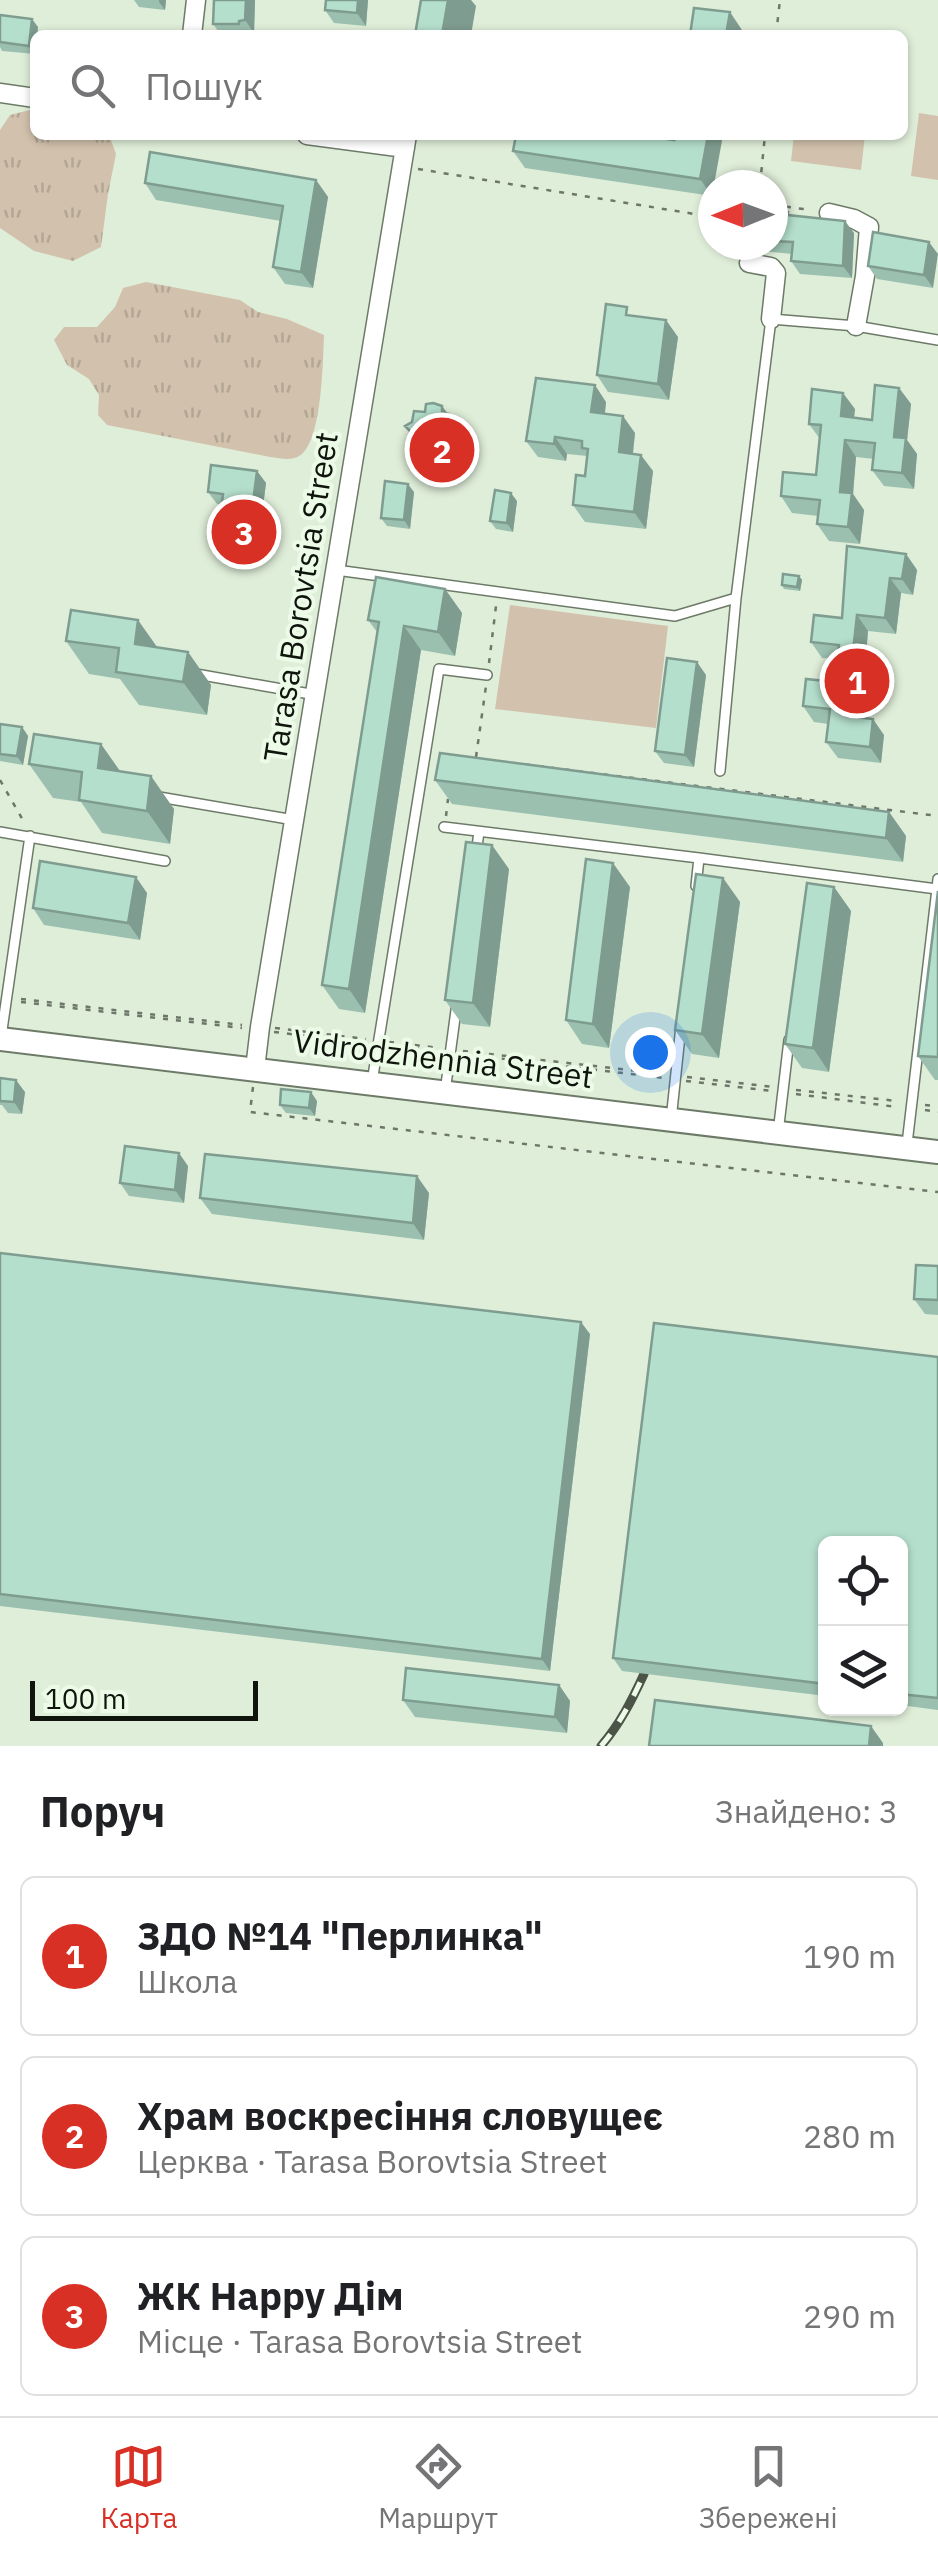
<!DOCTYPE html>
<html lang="uk">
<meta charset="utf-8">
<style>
:root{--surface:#fff;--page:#f6f6f6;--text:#202124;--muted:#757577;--line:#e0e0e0;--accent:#d93025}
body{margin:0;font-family:"IBM Plex Sans",sans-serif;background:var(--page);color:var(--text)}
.controls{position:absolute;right:30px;bottom:30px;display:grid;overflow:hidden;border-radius:15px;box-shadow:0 2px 8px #0004}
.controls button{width:90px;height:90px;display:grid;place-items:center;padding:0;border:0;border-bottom:2px solid var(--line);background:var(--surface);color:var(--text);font:50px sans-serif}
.compass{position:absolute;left:698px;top:170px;width:90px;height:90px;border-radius:50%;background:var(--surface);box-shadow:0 2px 8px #0004;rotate:269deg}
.scale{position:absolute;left:30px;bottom:25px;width:228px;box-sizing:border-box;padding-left:10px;border:5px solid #0f140d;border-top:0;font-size:28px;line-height:35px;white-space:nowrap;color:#0f140d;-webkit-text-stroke:8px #ecfbe7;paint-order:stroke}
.you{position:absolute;left:650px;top:1052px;width:35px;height:35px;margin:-25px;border:8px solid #fff;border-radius:50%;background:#1a73e8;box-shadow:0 0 0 15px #1a73e833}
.badge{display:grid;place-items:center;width:65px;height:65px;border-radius:50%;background:var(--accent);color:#fff;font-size:32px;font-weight:700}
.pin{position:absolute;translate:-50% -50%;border:5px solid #fff;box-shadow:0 2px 10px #0006}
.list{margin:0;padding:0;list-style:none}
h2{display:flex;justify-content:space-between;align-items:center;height:130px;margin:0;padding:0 40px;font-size:42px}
h2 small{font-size:32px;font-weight:400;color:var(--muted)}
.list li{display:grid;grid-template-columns:65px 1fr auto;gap:30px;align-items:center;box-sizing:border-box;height:160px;margin:0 20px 20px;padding:0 20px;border:2px solid var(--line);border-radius:15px}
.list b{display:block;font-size:38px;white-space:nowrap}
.list p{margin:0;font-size:32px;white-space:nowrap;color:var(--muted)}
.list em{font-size:32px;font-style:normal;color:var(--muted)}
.icon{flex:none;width:55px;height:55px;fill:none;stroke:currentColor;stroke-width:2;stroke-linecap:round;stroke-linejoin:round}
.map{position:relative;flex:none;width:938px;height:1746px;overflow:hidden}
.search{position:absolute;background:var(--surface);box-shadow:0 2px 8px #0004;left:30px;right:30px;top:30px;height:110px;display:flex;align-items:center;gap:25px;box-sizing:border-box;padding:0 35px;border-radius:15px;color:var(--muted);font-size:38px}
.sheet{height:670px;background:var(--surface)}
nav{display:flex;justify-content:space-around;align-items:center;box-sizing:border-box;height:140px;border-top:2px solid var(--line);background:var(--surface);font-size:28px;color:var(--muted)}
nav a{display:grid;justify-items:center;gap:5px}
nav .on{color:var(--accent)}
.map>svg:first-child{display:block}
</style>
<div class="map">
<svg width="938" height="1746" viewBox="0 0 938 1746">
<defs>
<pattern id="grass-tufts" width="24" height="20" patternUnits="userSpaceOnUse" patternTransform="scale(2.5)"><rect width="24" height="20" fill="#d2c2ad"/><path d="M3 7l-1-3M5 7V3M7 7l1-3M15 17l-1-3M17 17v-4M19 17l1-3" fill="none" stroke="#b3a694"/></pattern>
</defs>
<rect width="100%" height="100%" fill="#dfeed9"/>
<!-- grass -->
<path fill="url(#grass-tufts)" d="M30 110H35V135H109L116 154 108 194 101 247 73 261 34 251 0 228V130L10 115Z
M146 282 240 300 258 312 287 319 324 335C323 361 322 437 302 454 293 462 281 458 270 457L107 425 98 415 99 395 89 379 67 365 54 340 64 327H97L115 307 123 288Z"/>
<!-- green -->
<path fill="#d2c2ad" d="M919 113 938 116V180L911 176Z
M794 135H865L861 170 791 161Z
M510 605 668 626 656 728 495 709Z"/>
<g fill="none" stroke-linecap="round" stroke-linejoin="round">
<defs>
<path id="service" d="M336 570 675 616 736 598
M196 674 316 695
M720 771 736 598 771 319 856 326 938 340
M159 797 294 820
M444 827 699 858
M0 832 165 861
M476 854 479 832
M696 886 699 858 937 889 938 879
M1 1037 30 836
M372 1082 439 669 487 675
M445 1092 457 1003
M671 1120 681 1026
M778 1133 789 1040
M907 1144 937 889"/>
<path id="minor" d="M192 35 196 0
M0 93 35 98
M307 135 405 148
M829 213 854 219 869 227 865 276 856 326
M749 263 771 267 776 273 771 319
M255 1069 260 1027 407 135"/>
<path id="tertiary" d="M0 1039 938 1152"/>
</defs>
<!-- service casing -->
<use href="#service" stroke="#6d7a68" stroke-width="12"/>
<!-- minor casing -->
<use href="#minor" stroke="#6d7a68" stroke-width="21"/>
<!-- tertiary casing -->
<use href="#tertiary" stroke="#6d7a68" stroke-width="26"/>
<!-- path -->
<path stroke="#6d7669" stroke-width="2.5" stroke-dasharray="5 8" stroke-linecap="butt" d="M776 35 780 0
M418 169 713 217
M760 185 765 135
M773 205 811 210
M489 663 496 606
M476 757 486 686
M513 763 938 816
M0 780 24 822
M446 816 448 799
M21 999 242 1025
M21 1002 242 1028
M275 1028 366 1039
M274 1032 366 1043
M389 1042 440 1048
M388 1045 440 1051
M463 1051 664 1074
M463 1054 664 1078
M687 1077 773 1087
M686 1081 773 1091
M253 1087 250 1112 938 1192
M796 1090 897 1101
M796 1094 897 1107
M925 1105 938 1106
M925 1110 938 1112"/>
<!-- service -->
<use href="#service" stroke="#fff" stroke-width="9"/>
<!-- minor -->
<use href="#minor" stroke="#fff" stroke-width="18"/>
<!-- tertiary -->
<use href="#tertiary" stroke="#fff" stroke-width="22"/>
<defs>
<path id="rail" d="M601 1746C620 1724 632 1700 644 1674"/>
</defs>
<!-- rail casing -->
<use href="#rail" stroke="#4c5448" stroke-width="9"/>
<!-- rail -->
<use href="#rail" stroke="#ecfbe7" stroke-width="5" stroke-dasharray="15" stroke-linecap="butt"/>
</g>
<!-- wall -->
<path fill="#9cc0b0" d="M134 0H166L165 10 139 7Z
M214 0H255L254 33H247V35H221L213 24Z
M368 0 366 26 334 23 325 10Z
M0 15 38 27 35 54 2 51 0 47Z
M674 140 712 196 525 168 513 151Z
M316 180 328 197 313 288 285 284 273 267 281 221 156 200 145 183Z
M773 211 854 233 852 278 800 274 791 261 792 254 753 250 749 245H773Z
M929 242 933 288 877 279 868 266Z
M633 316 678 337 669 400 608 392 597 375Z
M899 388 911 404 907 440 917 454 914 489 884 486 872 470 874 459 856 457 853 494 864 510 860 544 829 541 817 524 818 516 792 513 781 496 816 475 820 439 809 424 855 409 854 418 872 420Z
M606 402 605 414 635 433 633 454 653 471 646 529 585 522 573 505 585 476 587 456 567 454 566 461 538 457 526 441Z
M447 414 460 430V438L466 446 460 452 457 463 451 464 449 476 438 479 430 474 418 457V454L411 443V434L405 426Z
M257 471 266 483 256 562 225 558 217 546 222 505 217 504 208 492Z
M414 492 410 529 387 526 381 518Z
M517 501 513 532 496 529 490 521Z
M906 554 917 570 913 595 901 593 896 634 868 631 866 653 891 671 888 698 861 695 858 718 884 735 881 763 838 758 826 742 828 724 814 722 803 706 834 682 837 659 822 658 811 642 842 618Z
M799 576 802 580 800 591 784 589 782 585Z
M445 589 462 613 455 656 421 650 365 1013 339 1009 322 985 377 632 368 620Z
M66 641 157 647 188 652 211 685 207 715 139 705 120 679 89 674Z
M706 675 694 767 664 763 655 751Z
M0 724 22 727 28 736 23 765 0 761Z
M29 764 120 771 174 809 170 844 102 833 81 802 53 798Z
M435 780 889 812 906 836 903 862 452 804Z
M509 869 490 1027 462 1024 445 1000Z
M723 878 740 902 719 1058 692 1054 675 1030Z
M630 887 609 1048 582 1044 566 1020Z
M834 887 851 911 829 1072 802 1068 785 1044Z
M938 891V1080H935L918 1056Z
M147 893 140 940 44 925 33 908Z
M0 1078 25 1092 22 1114 8 1113 2 1105H0Z
M317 1101 315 1116 286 1113 280 1105Z
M188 1166 184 1203 129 1196 120 1183Z
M429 1193 424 1240 212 1214 200 1198Z
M0 1253 590 1334 550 1671 0 1606Z
M938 1266V1315L925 1314 914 1299Z
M938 1357V1710L900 1705V1544H826V1696L622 1671 613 1658Z
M559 1685 570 1701 567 1733 415 1717 403 1700Z"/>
<!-- shaded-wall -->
<path fill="#7f9c90" d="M159 0H166L165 10 159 2Z
M246 0H255L254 33 245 20Z
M358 0H368L366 26 357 13Z
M448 0H471L476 6 471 35H442Z
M730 12 742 30 741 35H726Z
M32 19 38 27 37 35H35V54L29 46Z
M708 135H723L712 196 700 179Z
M316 180 328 197 313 288 301 272Z
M845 221 854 233 852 278 843 266Z
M929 242 938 254 933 288 924 275Z
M666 320 678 337 669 400 658 384Z
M595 385 606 402 603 429 591 412Z
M899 388 911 404 907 440 917 454 914 489 902 473 894 437Z
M843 393 855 409 852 433 841 416Z
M442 406 460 430V438L442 413Z
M623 416 635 433 631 469 619 452Z
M448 435 460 452 457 463 446 447Z
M555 437 567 454 566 461 554 444Z
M845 440 856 457 853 494 864 510 860 544 848 527 840 492Z
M439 447 451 464 449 476 437 459Z
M641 455 653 471 646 529 634 512Z
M257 471 266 483 256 562 247 550Z
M408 484 414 492 410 529 404 520Z
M511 493 517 501 513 532 507 523Z
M906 554 917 570 913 595 902 579Z
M799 576 802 580 800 591 797 587Z
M890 578 901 593 896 634 885 618Z
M445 589 462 613 455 656 438 632Z
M857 615 868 631 865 668 853 652Z
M138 620 162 654 135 644Z
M404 626 421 650 365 1013 349 989Z
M188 652 211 685 207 715 183 682Z
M880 655 891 671 888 698 877 682Z
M697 662 706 675 694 767 685 755Z
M850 679 861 695 857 732 846 716Z
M873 719 884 735 881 763 870 747Z
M22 727 28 736 23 765 17 756Z
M101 744 125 778 98 768Z
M151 776 174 809 170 844 147 811Z
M889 812 906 836 903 862 886 838Z
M492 845 509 869 490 1027 473 1003Z
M613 863 630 887 609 1048 593 1024Z
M136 877 147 893 140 940 128 923Z
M723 878 740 902 719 1058 702 1034Z
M834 887 851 911 829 1072 813 1048Z
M16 1080 25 1092 22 1114 14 1102Z
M311 1092 317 1101 315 1116 309 1108Z
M179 1153 188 1166 184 1203 175 1190Z
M417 1176 429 1193 424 1240 413 1223Z
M581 1322 590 1334 550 1671 542 1659Z
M559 1685 570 1701 567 1733 555 1717Z
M871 1726 883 1743V1746H869Z"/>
<!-- building -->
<path fill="#b5dfcd" stroke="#7f9c90" stroke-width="2.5" d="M214 0H246L245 20 239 21V24H213Z
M326 0H358L357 13 325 10Z
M421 0H448L442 35H415Z
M694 8 730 12 726 35H690Z
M0 15 32 19 29 46 0 42Z
M516 135H641L674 140V135H708L700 179 513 151Z
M150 152 316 180 301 272 273 267 283 206 145 183Z
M773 211 788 212V215L845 221 843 266 791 261 793 242 773 241Z
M873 232 929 242 924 275 868 266Z
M606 304 627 307 626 315 666 320 658 384 597 375Z
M536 378 595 385 591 412 623 416 619 452 641 455 634 512 573 505 576 475 585 476 588 449 582 448V441L555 437 554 444 526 441Z
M875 385 899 388 894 437 906 438 902 473 872 470 875 443 845 440 840 492 852 493 848 527 817 524 820 500 781 496 783 472 816 475 821 425 809 424 812 389 843 393 841 416 872 420Z
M433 403 442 406V413L449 414 448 422 454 430 448 435 446 447H439L437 459 427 462 418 457 417 445 411 443V432L405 426 412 422 414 411 425 412 426 404Z
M211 465 257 471 247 550 217 546 223 494 208 492Z
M385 481 408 484 404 520 381 518Z
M495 490 511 493 507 523 490 521Z
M847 546 906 554 902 579 890 578 885 618 857 615 853 652 880 655 877 682 850 679 846 716 873 719 870 747 826 742 830 709 803 706 806 679 834 682 839 645 811 642 814 615 842 618Z
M783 574 799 576 797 587 782 585Z
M376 577 445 589 438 632 404 626 349 989 322 985 379 622 368 620Z
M71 610 138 620 135 644 188 652 183 682 116 672 119 648 66 641Z
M667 658 697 662 685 755 655 751Z
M0 724 22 727 17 756 0 754Z
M34 734 101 744 98 768 151 776 147 811 79 800 82 772 29 764Z
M440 753 889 812 886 838 435 780Z
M466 842 492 845 473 1003 445 1000Z
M586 859 613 863 593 1024 566 1020Z
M40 861 136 877 128 923 33 908Z
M696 874 723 878 702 1034 675 1030Z
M807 883 834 887 813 1048 785 1044Z
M938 891V1057L918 1056Z
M0 1078 16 1080 14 1102 0 1101Z
M281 1089 311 1092 309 1108 280 1105Z
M125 1146 179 1153 175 1190 120 1183Z
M205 1154 417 1176 413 1223 200 1198Z
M0 1253 581 1322 542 1659 0 1594Z
M916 1265 938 1266V1300L914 1299Z
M654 1323 938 1357V1698L900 1694V1544H826V1684L613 1658Z
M406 1668 559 1685 555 1717 403 1700Z
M655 1700 871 1726 869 1746H649Z"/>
<g text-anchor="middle" stroke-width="8" stroke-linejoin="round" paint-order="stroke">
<!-- street labels -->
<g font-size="32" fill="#0f140d" stroke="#ecfbe7">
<text transform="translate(301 597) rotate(-81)" y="11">Tarasa Borovtsia Street</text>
<text transform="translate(443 1059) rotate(7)" y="11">Vidrodzhennia Street</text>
</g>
</g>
</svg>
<div class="controls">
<button><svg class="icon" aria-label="locate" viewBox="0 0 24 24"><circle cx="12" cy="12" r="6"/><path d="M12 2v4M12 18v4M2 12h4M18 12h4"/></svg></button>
<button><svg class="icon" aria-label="layers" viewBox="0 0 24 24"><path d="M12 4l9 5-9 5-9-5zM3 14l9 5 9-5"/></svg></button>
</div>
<svg class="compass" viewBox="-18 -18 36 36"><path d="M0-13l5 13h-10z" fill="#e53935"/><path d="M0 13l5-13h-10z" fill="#757577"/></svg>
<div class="scale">100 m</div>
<div class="you"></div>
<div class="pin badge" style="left:857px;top:681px">1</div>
<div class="pin badge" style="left:442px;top:450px">2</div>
<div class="pin badge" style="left:244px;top:532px">3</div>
<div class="search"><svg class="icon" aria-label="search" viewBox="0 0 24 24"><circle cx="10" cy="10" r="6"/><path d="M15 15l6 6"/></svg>Пошук</div>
</div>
<section class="sheet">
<h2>Поруч<small>Знайдено: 3</small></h2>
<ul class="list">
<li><span class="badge">1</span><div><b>ЗДО №14 &quot;Перлинка&quot;</b><p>Школа</p></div><em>190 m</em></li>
<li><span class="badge">2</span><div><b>Храм воскресіння словущеє</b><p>Церква · Tarasa Borovtsia Street</p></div><em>280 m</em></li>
<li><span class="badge">3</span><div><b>ЖК Happy Дім</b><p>Місце · Tarasa Borovtsia Street</p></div><em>290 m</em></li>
</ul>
</section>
<nav>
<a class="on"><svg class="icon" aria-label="map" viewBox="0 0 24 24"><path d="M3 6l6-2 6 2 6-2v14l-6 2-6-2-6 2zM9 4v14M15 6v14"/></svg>Карта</a>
<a><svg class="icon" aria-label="directions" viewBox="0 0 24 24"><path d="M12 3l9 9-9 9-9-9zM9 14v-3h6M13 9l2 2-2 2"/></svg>Маршрут</a>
<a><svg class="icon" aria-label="saved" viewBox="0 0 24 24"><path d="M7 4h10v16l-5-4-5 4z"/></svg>Збережені</a>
</nav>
